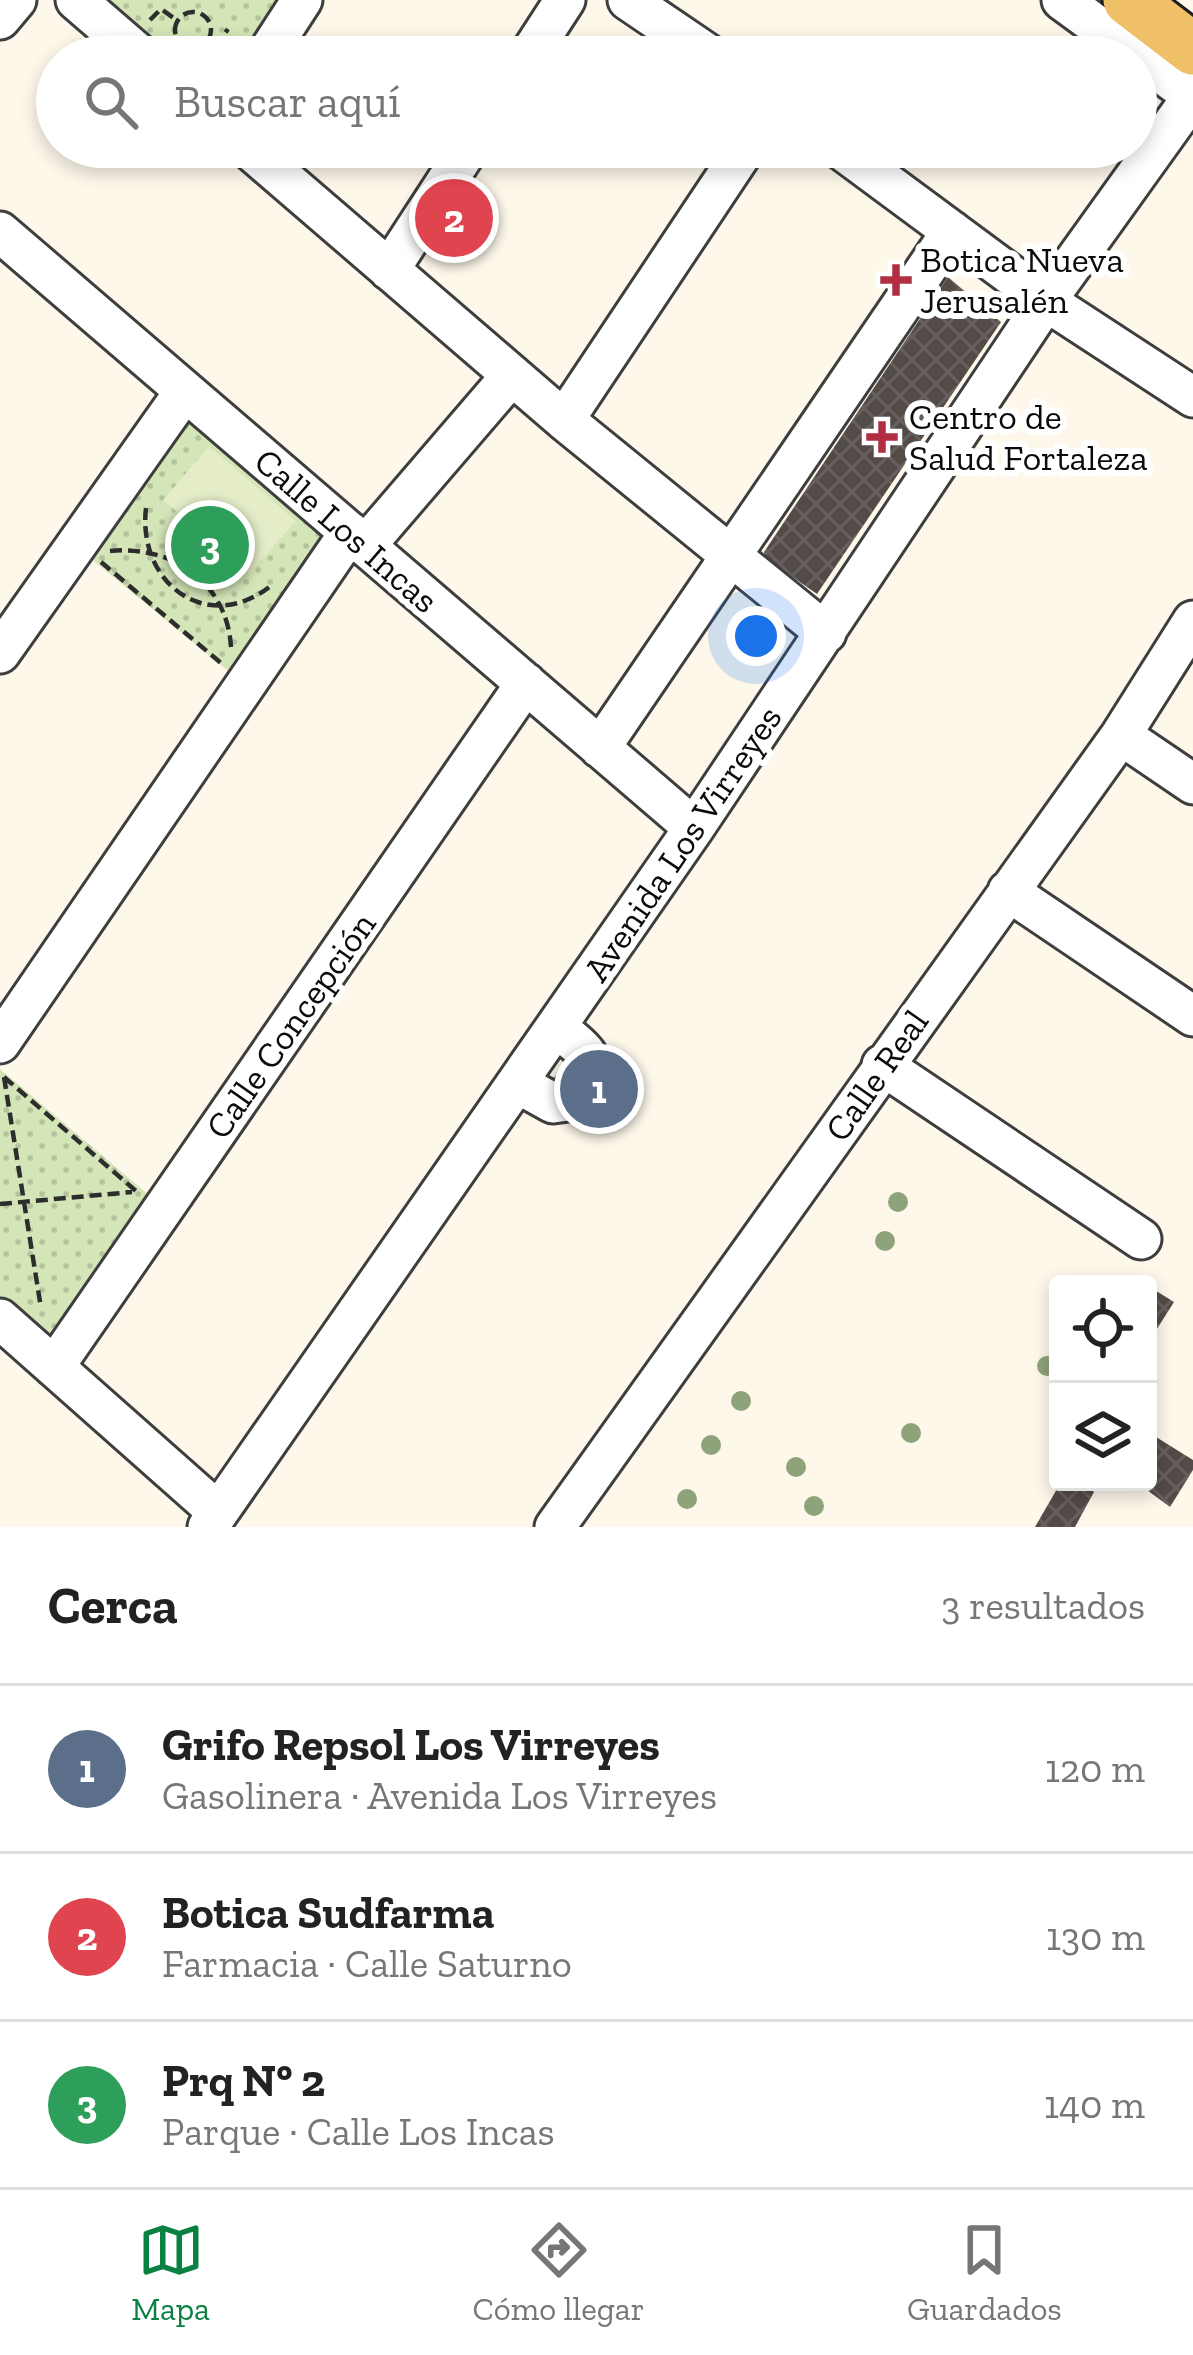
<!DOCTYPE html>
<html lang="es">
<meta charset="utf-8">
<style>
:root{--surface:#fff;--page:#f6f6f6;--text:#222;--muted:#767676;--line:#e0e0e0;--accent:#0b8043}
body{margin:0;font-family:"Zilla Slab",serif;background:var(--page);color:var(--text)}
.controls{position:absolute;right:36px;bottom:36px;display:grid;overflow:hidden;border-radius:12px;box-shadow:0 6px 18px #0003}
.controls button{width:108px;height:108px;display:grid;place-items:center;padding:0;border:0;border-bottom:3px solid var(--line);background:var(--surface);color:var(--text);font:60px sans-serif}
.you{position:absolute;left:756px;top:636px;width:42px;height:42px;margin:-30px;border:9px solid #fff;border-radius:50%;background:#1a73e8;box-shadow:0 0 0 18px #1a73e833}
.badge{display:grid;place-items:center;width:78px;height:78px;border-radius:50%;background:var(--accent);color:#fff;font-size:39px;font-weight:700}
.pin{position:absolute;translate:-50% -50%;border:6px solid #fff;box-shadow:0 3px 12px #0006}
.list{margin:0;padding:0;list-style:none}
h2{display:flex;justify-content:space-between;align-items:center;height:156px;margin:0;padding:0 48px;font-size:51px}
h2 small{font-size:39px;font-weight:400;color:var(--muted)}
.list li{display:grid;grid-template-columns:78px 1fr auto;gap:36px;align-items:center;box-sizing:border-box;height:168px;padding:0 48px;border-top:3px solid var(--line)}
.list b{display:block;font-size:45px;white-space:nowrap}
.list p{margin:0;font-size:39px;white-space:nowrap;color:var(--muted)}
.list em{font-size:39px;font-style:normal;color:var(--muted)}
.icon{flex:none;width:66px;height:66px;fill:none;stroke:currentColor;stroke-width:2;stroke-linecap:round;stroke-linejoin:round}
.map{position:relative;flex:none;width:1193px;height:1527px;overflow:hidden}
.search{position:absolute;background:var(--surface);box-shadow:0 6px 18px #0003;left:36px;right:36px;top:36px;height:132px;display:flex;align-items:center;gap:30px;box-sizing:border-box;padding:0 42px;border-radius:66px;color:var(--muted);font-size:45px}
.sheet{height:660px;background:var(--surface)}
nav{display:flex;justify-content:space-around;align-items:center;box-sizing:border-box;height:168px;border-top:3px solid var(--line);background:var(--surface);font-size:33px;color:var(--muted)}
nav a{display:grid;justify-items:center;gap:6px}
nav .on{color:var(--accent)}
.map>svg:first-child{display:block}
</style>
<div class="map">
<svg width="1193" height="1527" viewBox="0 0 1193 1527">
<defs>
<pattern id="park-dots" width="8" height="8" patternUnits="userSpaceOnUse" patternTransform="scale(3)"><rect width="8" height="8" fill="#d4e5b7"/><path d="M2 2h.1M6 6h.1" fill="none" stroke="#b5c39c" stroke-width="1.8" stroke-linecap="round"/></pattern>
<pattern id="building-cross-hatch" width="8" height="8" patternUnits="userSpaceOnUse" patternTransform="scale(3)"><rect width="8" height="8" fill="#534b48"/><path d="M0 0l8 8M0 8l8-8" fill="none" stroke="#67605e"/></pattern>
</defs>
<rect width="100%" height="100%" fill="#fef8eb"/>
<!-- park -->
<path fill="url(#park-dots)" d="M99 0H285L248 57H165Z
M185 410 334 537 238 679 84 553Z
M0 1069 151 1197 56 1330 46 1337 0 1299Z"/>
<!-- pitch -->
<path fill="#e4edc8" d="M209 446 296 521 249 574 163 500Z"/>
<!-- building -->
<path fill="url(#building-cross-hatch)" d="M948 277 1001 322 817 594 765 558 764 552Z
M568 1059 617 1093 600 1117 551 1082Z
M1153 1289 1174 1302 1148 1343V1297Z
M1148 1432 1193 1460V1470L1170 1507 1136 1482H1148Z
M1061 1482H1085L1094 1492 1075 1527H1035Z"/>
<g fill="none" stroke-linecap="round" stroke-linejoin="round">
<defs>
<path id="minor" d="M76 0 142 57
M628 0 712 57
M0 19 16 0
M265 57 302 0
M528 57 565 0
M247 147 564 420 826 633
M838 147 1046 301 1193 397
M0 232 694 828
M389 270 469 147
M564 420 746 147
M365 546 512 375
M0 653 185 391
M1121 735 1193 784
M600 748 952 231
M1008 891 1193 1016
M556 1027C573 1041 594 1053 594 1077
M0 1043 350 532
M882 1065 1141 1239
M517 1083 553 1103 575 1100
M0 1319 218 1512
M54 1367 526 683
M208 1527 694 828 1046 301 1193 96 1062 0
M555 1527 1121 735 1193 621"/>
<path id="major" d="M1129 0 1193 49"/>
</defs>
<!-- minor casing -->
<use href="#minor" stroke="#3e3e3e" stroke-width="45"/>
<!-- major casing -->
<use href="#major" stroke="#1c1c1c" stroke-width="57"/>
<!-- path -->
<path stroke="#2d2d2d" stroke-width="4.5" stroke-dasharray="12 6" stroke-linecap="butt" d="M175 30a18 18 0 1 1 36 0a18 18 0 1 1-36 0Z
M150 20 161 9 178 21
M207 41 227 57
M215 47 228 29
M146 508C137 585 210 637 273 584
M110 551C172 545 227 582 231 647
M101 562 221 663
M4 1077 41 1308
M4 1077 136 1191
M0 1204 132 1192"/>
<!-- minor -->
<use href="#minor" stroke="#fff" stroke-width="39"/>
<!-- major -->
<use href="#major" stroke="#f0c069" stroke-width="51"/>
</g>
<!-- trees -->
<g fill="#8fa37b">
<circle cx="898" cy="1202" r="10"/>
<circle cx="885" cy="1241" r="10"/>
<circle cx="1047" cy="1366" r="10"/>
<circle cx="741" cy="1401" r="10"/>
<circle cx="911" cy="1433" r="10"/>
<circle cx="711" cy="1445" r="10"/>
<circle cx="796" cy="1467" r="10"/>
<circle cx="687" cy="1499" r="10"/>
<circle cx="814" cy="1506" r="10"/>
</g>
<!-- markers -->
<g fill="#b12d42" stroke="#fff" stroke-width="4.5">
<path d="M890 262h12v12h12v12h-12v12h-12v-12h-12v-12h12z"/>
<path d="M876 419h12v12h12v12h-12v12h-12v-12h-12v-12h12z"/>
</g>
<g text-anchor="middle" stroke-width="12" stroke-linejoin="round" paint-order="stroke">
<!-- poi labels -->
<g font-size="36" fill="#0b0b0b" stroke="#fff" text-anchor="start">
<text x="920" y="272">Botica Nueva<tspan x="920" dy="41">Jerusalén</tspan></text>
<text x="909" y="429">Centro de<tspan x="909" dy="41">Salud Fortaleza</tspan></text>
</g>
<!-- street labels -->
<g font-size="36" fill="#0b0b0b" stroke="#fff">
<text transform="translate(347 530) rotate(41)" y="13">Calle Los Incas</text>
<text transform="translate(682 843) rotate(-56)" y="13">Avenida Los Virreyes</text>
<text transform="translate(290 1025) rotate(-55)" y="13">Calle Concepción</text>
<text transform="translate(876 1075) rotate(-55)" y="13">Calle Real</text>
</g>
</g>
</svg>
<div class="controls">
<button><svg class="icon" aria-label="locate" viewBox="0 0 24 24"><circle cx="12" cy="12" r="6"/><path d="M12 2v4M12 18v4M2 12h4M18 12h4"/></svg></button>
<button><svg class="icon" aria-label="layers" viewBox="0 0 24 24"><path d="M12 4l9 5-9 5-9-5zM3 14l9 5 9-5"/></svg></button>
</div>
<div class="you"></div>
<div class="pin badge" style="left:599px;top:1089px;background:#5c6f8a">1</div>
<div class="pin badge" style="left:454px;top:218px;background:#e0444e">2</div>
<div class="pin badge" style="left:210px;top:545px;background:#2e9e5b">3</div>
<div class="search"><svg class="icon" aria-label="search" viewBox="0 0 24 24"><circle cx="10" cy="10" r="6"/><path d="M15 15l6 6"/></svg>Buscar aquí</div>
</div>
<section class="sheet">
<h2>Cerca<small>3 resultados</small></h2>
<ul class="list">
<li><span class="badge" style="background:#5c6f8a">1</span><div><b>Grifo Repsol Los Virreyes</b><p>Gasolinera · Avenida Los Virreyes</p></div><em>120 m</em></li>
<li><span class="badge" style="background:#e0444e">2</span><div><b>Botica Sudfarma</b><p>Farmacia · Calle Saturno</p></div><em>130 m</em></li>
<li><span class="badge" style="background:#2e9e5b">3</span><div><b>Prq N° 2</b><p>Parque · Calle Los Incas</p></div><em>140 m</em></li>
</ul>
</section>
<nav>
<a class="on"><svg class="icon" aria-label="map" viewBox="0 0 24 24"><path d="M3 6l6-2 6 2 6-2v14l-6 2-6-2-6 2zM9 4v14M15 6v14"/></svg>Mapa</a>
<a><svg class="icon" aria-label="directions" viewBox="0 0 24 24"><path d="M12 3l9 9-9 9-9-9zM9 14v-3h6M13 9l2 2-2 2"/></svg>Cómo llegar</a>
<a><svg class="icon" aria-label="saved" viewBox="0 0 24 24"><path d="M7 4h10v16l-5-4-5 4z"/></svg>Guardados</a>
</nav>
